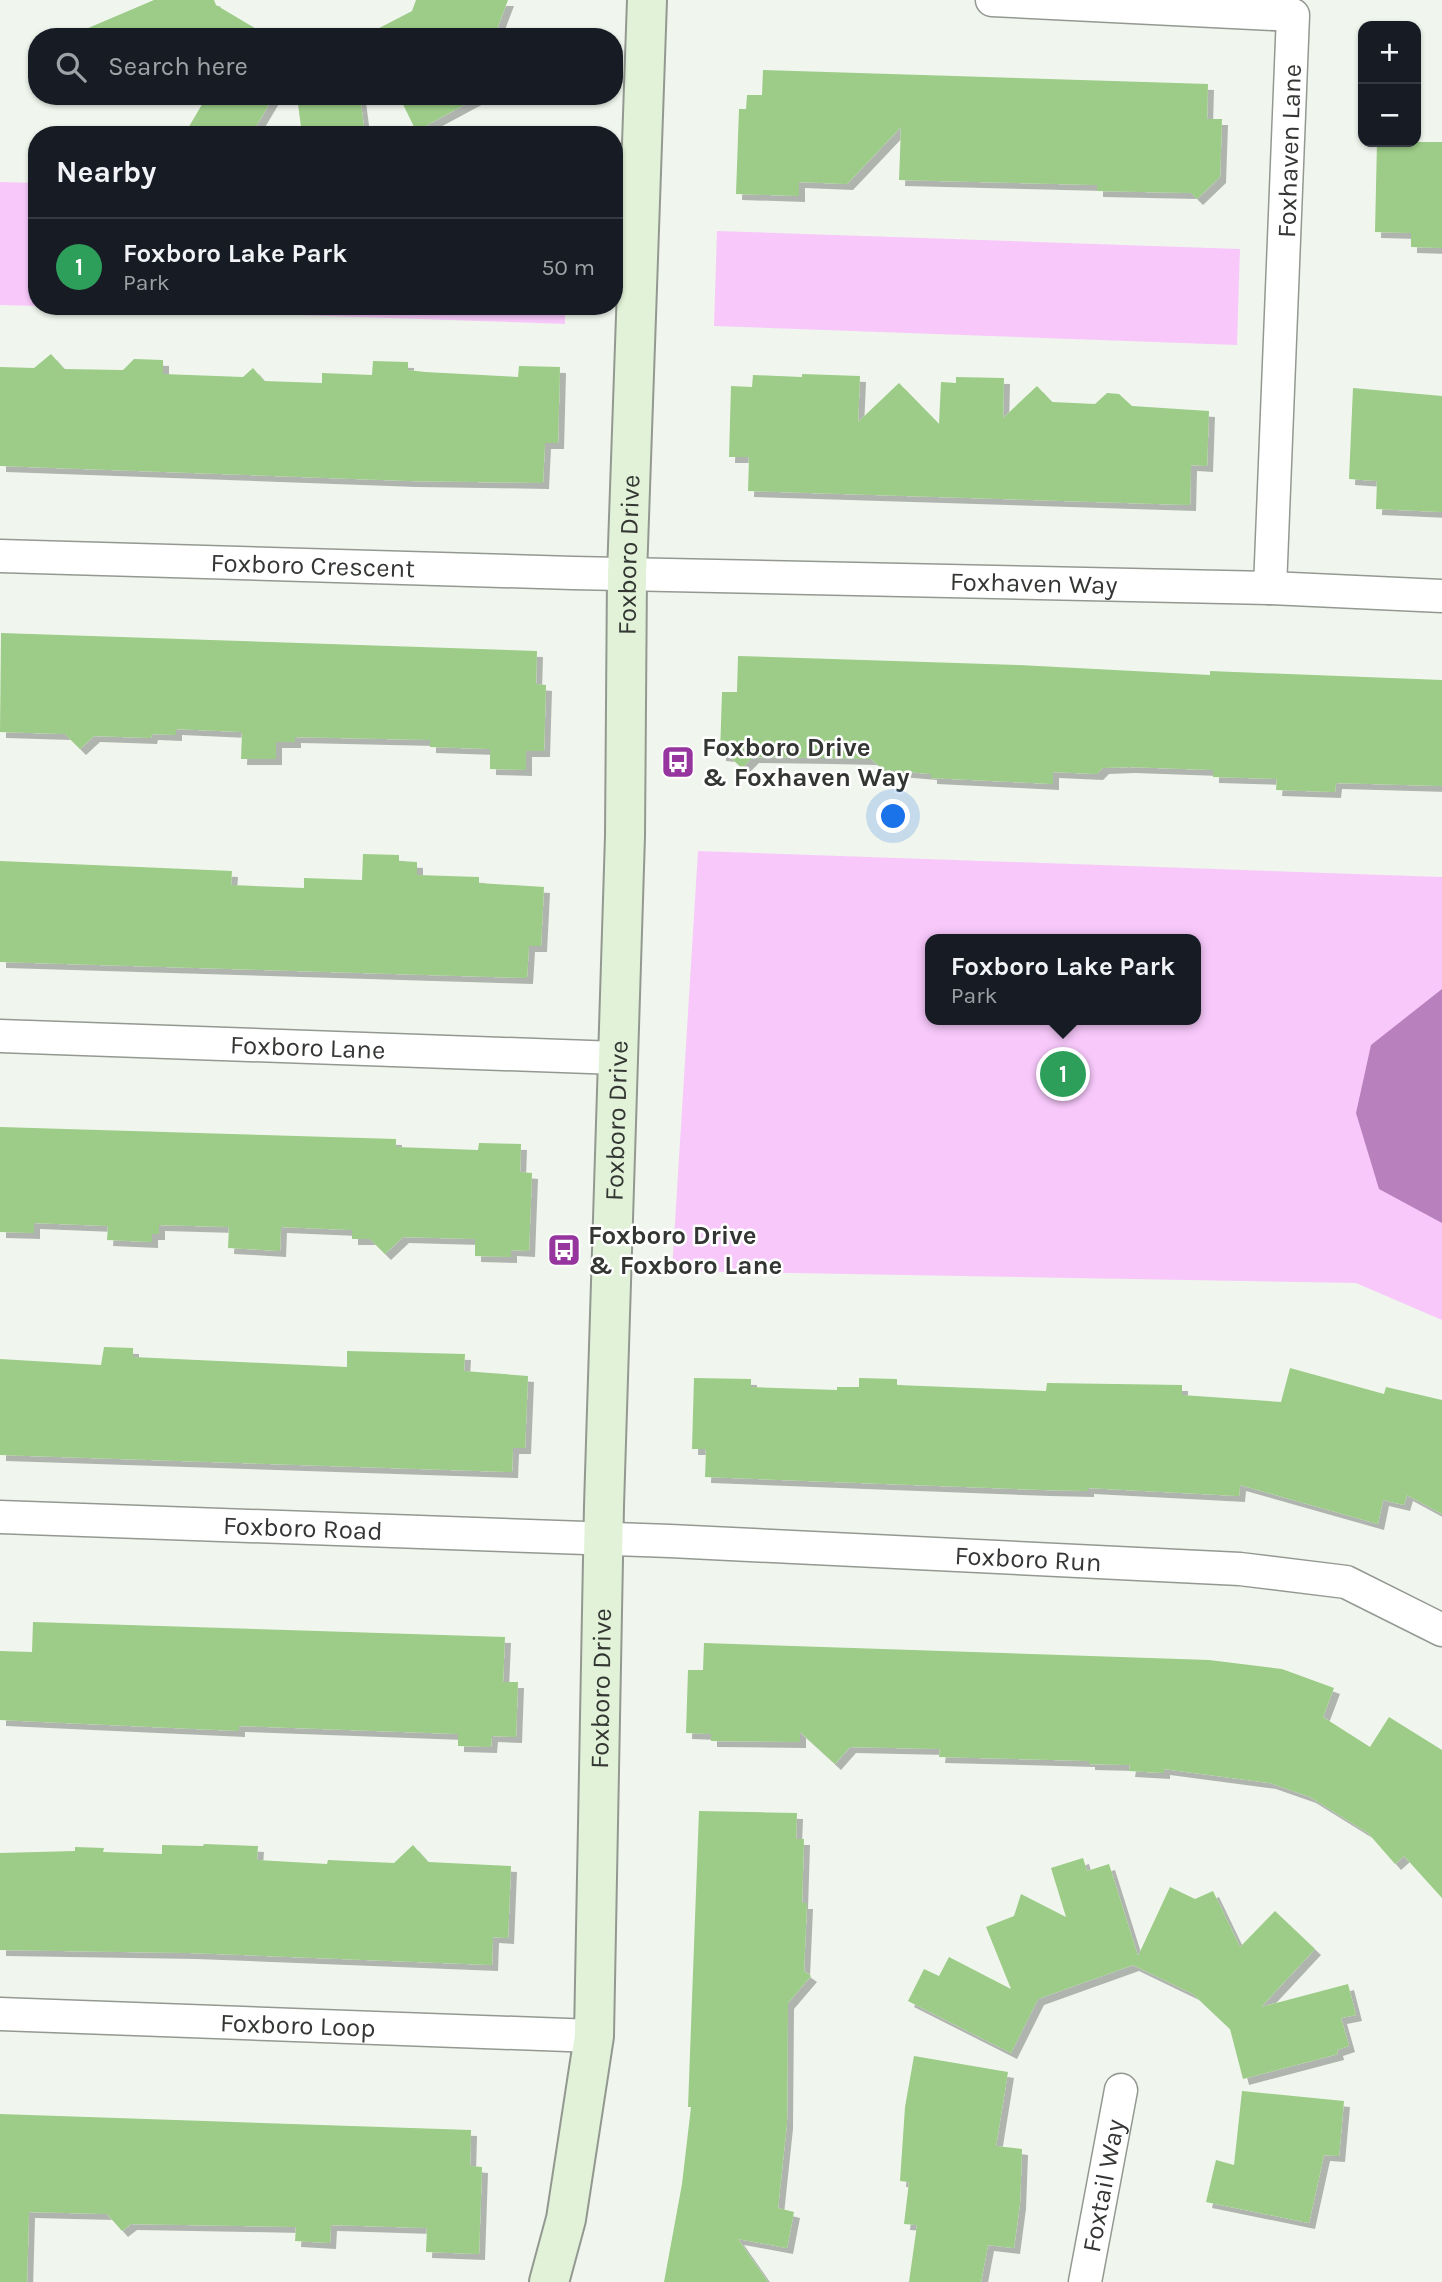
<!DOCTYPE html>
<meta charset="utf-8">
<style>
:root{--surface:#171b24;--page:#242831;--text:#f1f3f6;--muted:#9ea1a6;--line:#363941;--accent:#c89ece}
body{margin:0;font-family:Karla,sans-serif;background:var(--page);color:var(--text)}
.controls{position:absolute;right:21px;top:21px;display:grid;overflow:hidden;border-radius:14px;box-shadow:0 2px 5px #0004}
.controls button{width:63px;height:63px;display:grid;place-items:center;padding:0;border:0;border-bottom:2px solid var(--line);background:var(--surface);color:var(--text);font:35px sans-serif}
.you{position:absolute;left:894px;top:817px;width:24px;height:24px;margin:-18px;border:5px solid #fff;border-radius:50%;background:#1a73e8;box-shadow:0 0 0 10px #1a73e833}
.badge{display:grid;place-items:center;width:46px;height:46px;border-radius:50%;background:var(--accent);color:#fff;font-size:23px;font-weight:700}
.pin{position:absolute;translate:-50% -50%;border:4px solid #fff;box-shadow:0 2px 7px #0006}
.popup{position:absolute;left:925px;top:934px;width:276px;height:91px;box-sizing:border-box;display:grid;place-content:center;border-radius:14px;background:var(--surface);filter:drop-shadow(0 2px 5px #0005);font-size:23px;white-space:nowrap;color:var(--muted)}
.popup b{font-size:26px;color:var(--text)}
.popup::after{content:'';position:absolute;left:50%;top:100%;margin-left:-14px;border:14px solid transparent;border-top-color:var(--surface)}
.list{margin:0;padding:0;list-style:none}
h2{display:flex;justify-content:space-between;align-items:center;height:91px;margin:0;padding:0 28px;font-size:30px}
h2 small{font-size:23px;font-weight:400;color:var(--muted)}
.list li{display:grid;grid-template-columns:46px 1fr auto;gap:21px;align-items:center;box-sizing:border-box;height:98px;padding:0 28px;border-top:2px solid var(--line)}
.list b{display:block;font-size:26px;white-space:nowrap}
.list p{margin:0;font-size:23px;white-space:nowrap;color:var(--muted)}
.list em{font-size:23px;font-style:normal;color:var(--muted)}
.icon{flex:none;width:38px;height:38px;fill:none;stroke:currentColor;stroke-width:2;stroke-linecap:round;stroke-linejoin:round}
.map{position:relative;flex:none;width:1442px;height:2282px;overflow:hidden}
.search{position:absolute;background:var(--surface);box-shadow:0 2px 5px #0004;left:28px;top:28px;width:595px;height:77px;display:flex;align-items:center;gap:18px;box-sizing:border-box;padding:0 24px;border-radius:28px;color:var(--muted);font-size:26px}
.panel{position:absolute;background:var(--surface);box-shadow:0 2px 5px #0004;left:28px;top:126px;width:595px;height:189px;border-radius:28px}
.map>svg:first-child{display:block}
</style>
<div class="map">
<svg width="1442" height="2282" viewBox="0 0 1442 2282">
<defs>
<filter id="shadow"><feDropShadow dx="6" dy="6" stdDeviation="0" flood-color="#0004"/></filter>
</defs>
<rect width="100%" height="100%" fill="#f0f6ed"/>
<!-- green -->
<path fill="#f8c8fb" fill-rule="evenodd" d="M0 182 37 183V306L0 305Z
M717 231 1240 249 1237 345 714 326Z
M38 306H565V324Z
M698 851 1442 877V1320L1356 1283 672 1271ZM930 939H1196V1020H930Z"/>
<!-- water -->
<path fill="#b880bc" d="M1442 989V1223L1379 1189 1356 1113 1371 1045Z"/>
<!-- building -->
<path fill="#9ccc87" filter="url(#shadow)" d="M154 0H214L216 5 270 37H67Z
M416 0H508L494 37H362L412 11Z
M763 70 1208 84 1207 119H1222L1220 177 1197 199 1191 193 1097 191V185L899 180 901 127 847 184 799 182V196L736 194 739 109H746L747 95H762Z
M207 96H274L251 135H184Z
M297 96H360L365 135H302Z
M399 96H481L416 131Z
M1377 142H1442V248L1411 247V233L1375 232Z
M51 354 64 369 123 370 134 359 163 360V374L243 377 253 368 264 381 322 383V373L372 375 373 361 408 362V370L425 372 518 377 519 366 560 367 558 443H545L543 483 410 481 0 466V367L34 368Z
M802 374 860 376 858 422 899 383 939 424 941 382 956 383V377L1004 378 1003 418 1037 386 1052 402 1095 404 1107 393 1119 394 1132 406 1209 411 1207 466 1191 465 1190 505 748 491 749 457H729L731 386 752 387 753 375 802 377Z
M1353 388 1442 396V512L1376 509 1377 481 1349 479Z
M1 633 537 651 536 684 546 685 544 751H526V770L490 769V749L430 747V740L295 737V742H276V759H241L242 732 176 729V735L152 734 151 738 94 736 80 749 65 734 0 732Z
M738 656 1019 665 1210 675V671L1442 680V786L1336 783 1335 792 1276 790 1277 779 1213 777V770L1129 767 1103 768 1097 774 1053 772V784L931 778V774L884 770 871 759 825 758 753 757 742 768 729 756 720 755 722 692H737Z
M363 854 399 855V861L417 862V875L479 877V883L544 887 541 946H529L527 978 0 962V861L232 871 231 885 304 888V878L362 880Z
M0 1127 396 1139V1147L478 1150 479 1143 521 1144 520 1172 532 1173 529 1251 511 1250V1257L475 1256V1239L403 1237 385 1254 370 1239H352V1230L281 1227 280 1251 228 1248 229 1227 159 1225V1234H152V1242L107 1240 108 1226 34 1223V1233L0 1232Z
M104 1347 133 1348V1357L347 1367V1351L465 1354 464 1371 528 1376 525 1448H513L512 1472 0 1455V1359L101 1365Z
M1290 1368 1384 1394 1386 1387 1442 1400V1514L1407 1495 1404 1505 1383 1500 1378 1524 1240 1485 1239 1496 1088 1488V1491L1044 1490 705 1477 706 1449H692L694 1378 751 1379V1387L837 1390V1387H859V1378L897 1379V1385L1046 1391 1047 1383 1182 1385V1395L1281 1402Z
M33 1622 505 1637 503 1682H518L516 1737 492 1736 491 1747 458 1746V1734L239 1726V1731L0 1720V1651L32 1652Z
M704 1643 1209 1660 1282 1669 1334 1688 1323 1717 1370 1747 1389 1717 1442 1750V1898L1404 1856 1395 1864 1368 1833 1310 1797 1270 1783 1164 1769V1773L1129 1771 1130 1765 1089 1764V1761L939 1757 940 1749 850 1747 835 1764 800 1732V1742L711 1741V1734L686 1733 688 1670H703Z
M699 1811 797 1813 796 1839H804L802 1903H807L804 1971 811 1976 788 2003 787 2123 778 2208 794 2212 787 2248 738 2239 768 2282H664L682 2184 691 2107H688Z
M204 1844 258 1846 257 1860 327 1864 328 1860 394 1863 413 1845 428 1862 511 1866 508 1938 493 1937 492 1965 190 1953 0 1950V1853L75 1851V1847L104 1848 103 1852 162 1854V1845L203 1846Z
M1083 1858 1087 1871 1109 1864 1138 1956 1170 1887 1195 1899 1213 1891 1240 1947 1275 1911 1315 1949 1261 2007 1348 1984 1356 2015 1341 2018 1349 2046 1337 2050 1338 2054 1243 2079 1230 2029 1193 1994 1133 1965 1038 1999 1011 2053 908 2001 924 1969 939 1976 949 1957 1011 1989 986 1927 1014 1916 1021 1894 1066 1917 1051 1868Z
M914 2056 1008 2072 996 2146 1022 2149 1020 2203 1014 2248 988 2245 981 2282H909L917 2225 904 2224 909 2182 900 2181 905 2107Z
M1242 2091 1344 2101 1339 2156 1324 2155 1309 2223 1206 2202 1216 2160 1234 2165Z
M0 2114 471 2130 470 2166 482 2167 479 2254 426 2252 427 2228 331 2225 330 2243 295 2241 296 2227 131 2224 122 2231 107 2214 29 2212 27 2282H0Z"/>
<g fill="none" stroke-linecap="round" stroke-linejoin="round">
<defs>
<g id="street">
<path d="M992 0 1293 15 1270 588"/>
<path id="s1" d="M0 556 573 573 1270 588 1442 596"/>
<path id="s2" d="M0 1036 617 1058"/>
<path id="s3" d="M0 1517 670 1541 1240 1569 1346 1582 1442 1630"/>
<path id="s4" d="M0 2014 594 2036"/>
<path id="s5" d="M1085 2282 1121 2090"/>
</g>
<g id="secondary">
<path id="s6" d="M549 2282 566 2219 594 2036 604 1506 625 836 627 575 647 0"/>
</g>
</defs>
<!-- street casing -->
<use href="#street" stroke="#939991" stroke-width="35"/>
<!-- secondary casing -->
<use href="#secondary" stroke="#939991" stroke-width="42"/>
<!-- street -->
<use href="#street" stroke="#fff" stroke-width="32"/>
<!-- secondary -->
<use href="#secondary" stroke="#e1f2d8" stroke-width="38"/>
</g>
<!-- icons -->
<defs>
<symbol id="bus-square" viewBox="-11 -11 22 22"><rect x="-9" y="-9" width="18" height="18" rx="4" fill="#95359d" stroke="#fff"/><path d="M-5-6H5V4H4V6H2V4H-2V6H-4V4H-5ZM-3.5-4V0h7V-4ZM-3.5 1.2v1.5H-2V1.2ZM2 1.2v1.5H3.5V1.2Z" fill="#fff"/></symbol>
</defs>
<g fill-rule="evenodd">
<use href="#bus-square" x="659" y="743" width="38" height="38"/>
<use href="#bus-square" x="545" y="1231" width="38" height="38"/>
</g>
<g text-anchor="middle" stroke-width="5" stroke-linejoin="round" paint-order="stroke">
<!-- street labels -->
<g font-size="26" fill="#333632" stroke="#fff">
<text transform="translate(1289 151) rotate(-88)" y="9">Foxhaven Lane</text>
<text dy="9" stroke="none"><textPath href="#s6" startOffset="1732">Foxboro Drive</textPath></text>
<text dy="9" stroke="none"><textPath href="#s1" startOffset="313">Foxboro Crescent</textPath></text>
<text dy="9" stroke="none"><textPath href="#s1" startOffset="1034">Foxhaven Way</textPath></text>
<text dy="9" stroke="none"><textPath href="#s2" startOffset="308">Foxboro Lane</textPath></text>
<text dy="9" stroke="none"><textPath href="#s6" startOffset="1166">Foxboro Drive</textPath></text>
<text dy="9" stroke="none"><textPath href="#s3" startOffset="303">Foxboro Road</textPath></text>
<text dy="9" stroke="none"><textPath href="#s3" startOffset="1029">Foxboro Run</textPath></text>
<text dy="9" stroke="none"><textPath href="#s6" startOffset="598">Foxboro Drive</textPath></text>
<text dy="9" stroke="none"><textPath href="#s4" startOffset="298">Foxboro Loop</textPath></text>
<text dy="9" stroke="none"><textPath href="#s5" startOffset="98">Foxtail Way</textPath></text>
</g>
<!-- poi labels -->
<g font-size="26" font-weight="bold" fill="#333632" stroke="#fff" text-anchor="start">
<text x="702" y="756">Foxboro Drive<tspan x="702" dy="30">&amp; Foxhaven Way</tspan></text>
<text x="588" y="1244">Foxboro Drive<tspan x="588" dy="30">&amp; Foxboro Lane</tspan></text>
</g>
</g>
</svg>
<div class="controls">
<button>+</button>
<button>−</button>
</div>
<div class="you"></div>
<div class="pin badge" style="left:1063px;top:1074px;background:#2e9e5b">1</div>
<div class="popup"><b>Foxboro Lake Park</b>Park</div>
<div class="search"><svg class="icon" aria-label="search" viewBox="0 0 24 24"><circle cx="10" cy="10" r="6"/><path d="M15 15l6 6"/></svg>Search here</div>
<section class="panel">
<h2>Nearby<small></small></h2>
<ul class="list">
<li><span class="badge" style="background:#2e9e5b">1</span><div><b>Foxboro Lake Park</b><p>Park</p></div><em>50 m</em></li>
</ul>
</section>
</div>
